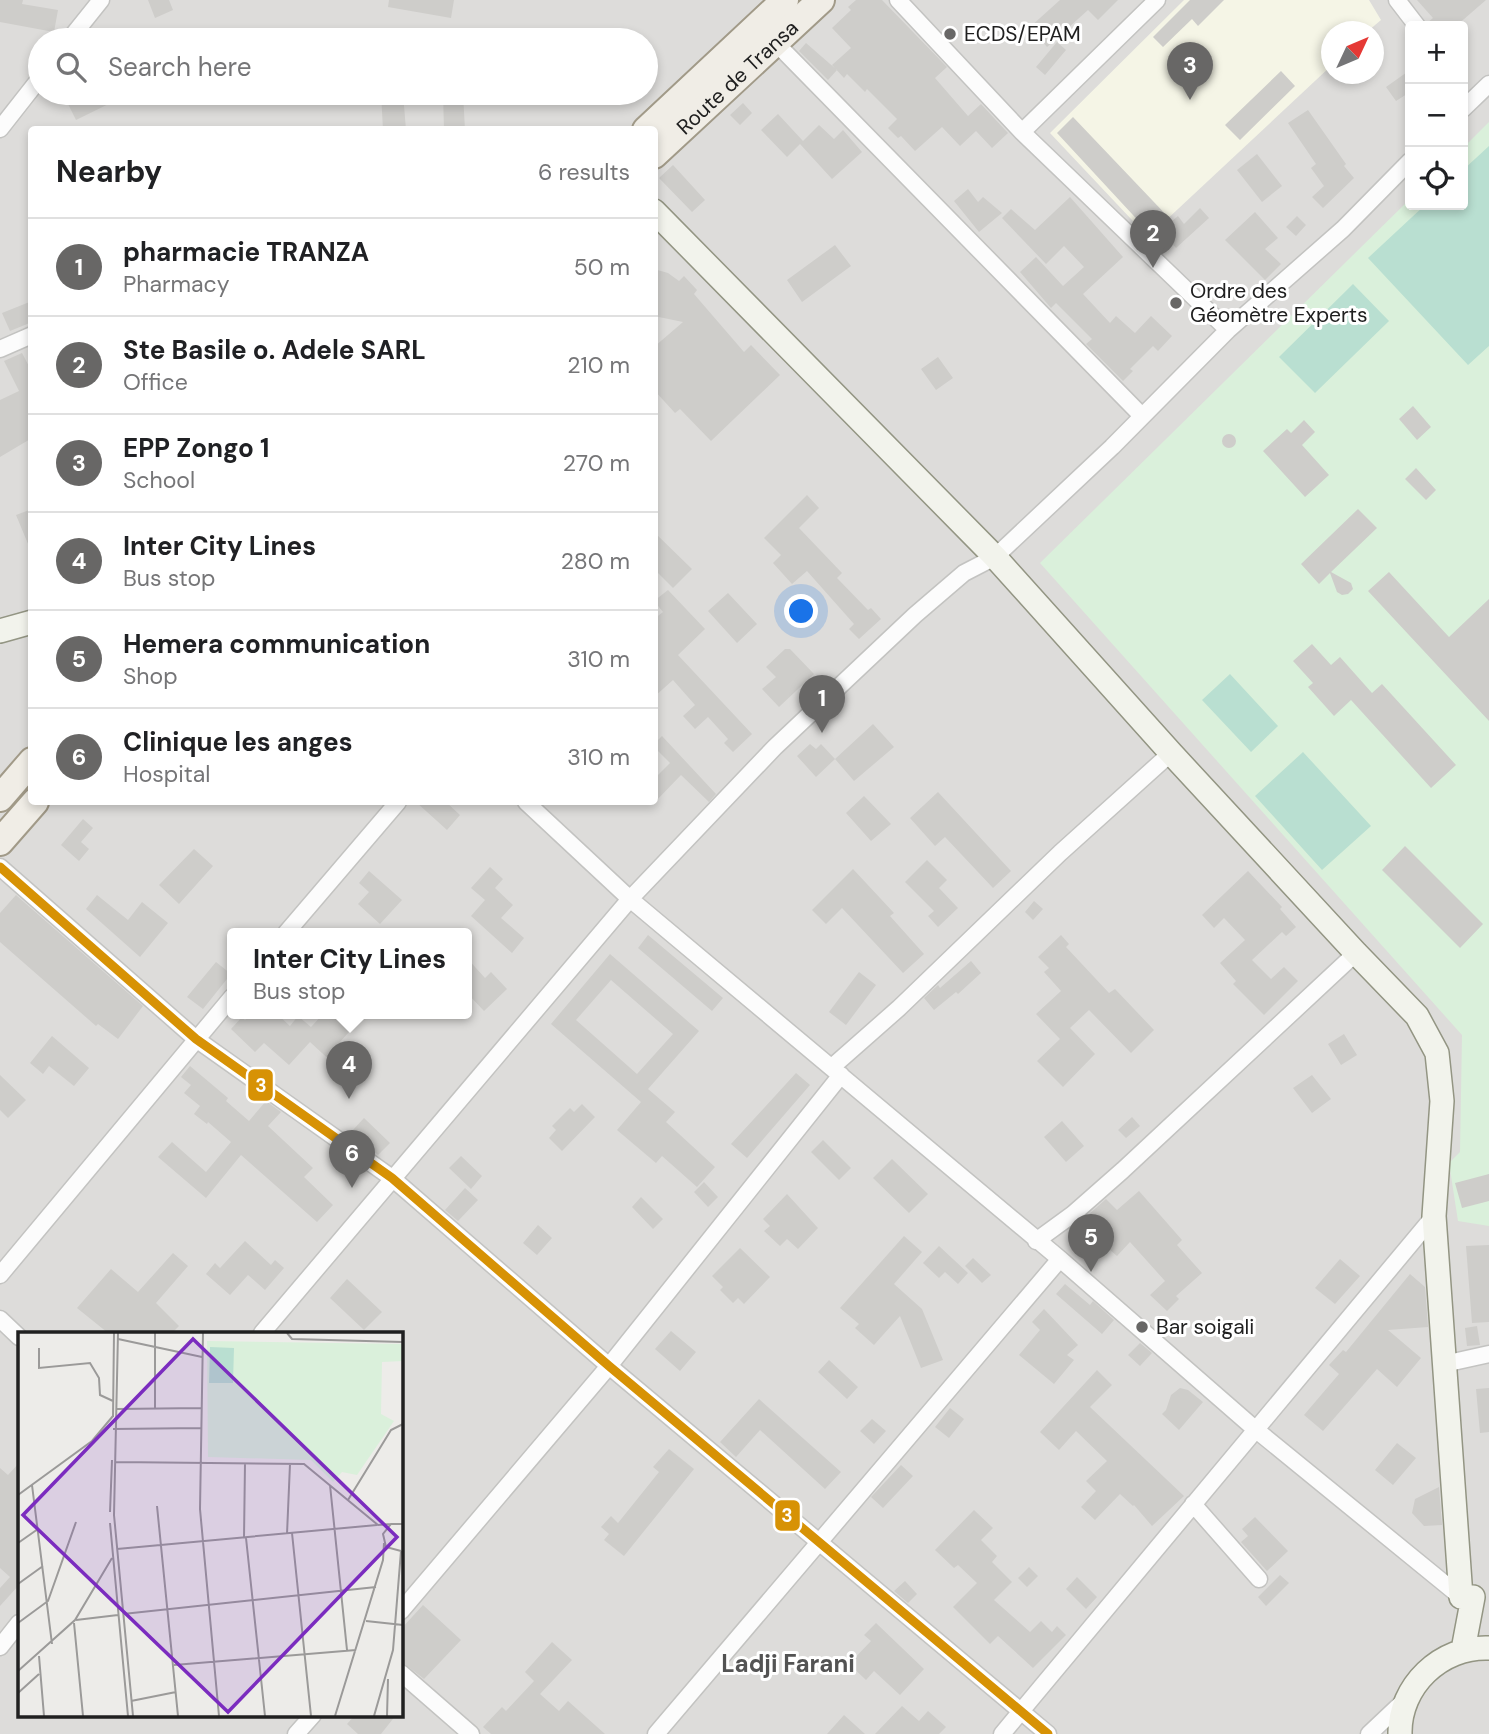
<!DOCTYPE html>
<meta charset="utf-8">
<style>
:root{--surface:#fff;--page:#f2f2f2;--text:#202124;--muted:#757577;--line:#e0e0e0;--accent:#686766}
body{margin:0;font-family:"DM Sans",sans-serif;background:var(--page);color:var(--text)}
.controls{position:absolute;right:21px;top:21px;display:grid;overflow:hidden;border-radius:7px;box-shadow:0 4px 10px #0003}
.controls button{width:63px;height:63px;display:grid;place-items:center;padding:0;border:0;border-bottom:2px solid var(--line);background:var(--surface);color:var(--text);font:35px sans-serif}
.compass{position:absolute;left:1321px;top:21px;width:63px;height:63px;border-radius:50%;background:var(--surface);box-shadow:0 4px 10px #0003;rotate:46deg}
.you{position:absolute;left:802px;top:612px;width:24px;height:24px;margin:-18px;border:5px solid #fff;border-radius:50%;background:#1a73e8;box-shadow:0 0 0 10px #1a73e833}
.badge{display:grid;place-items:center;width:46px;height:46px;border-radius:50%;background:var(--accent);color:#fff;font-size:23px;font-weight:700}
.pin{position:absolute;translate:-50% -58px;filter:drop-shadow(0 2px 4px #0008)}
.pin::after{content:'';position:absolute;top:37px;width:24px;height:21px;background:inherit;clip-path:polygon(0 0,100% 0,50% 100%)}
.popup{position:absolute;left:227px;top:928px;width:245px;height:91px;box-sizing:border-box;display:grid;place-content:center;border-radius:7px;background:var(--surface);filter:drop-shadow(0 2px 5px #0005);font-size:23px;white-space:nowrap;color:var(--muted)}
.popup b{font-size:26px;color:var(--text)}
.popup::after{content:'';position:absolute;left:50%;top:100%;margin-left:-14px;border:14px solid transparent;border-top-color:var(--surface)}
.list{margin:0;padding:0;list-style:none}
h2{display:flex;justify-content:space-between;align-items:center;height:91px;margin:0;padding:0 28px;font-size:30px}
h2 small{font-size:23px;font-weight:400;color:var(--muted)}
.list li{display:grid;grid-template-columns:46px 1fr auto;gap:21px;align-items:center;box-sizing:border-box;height:98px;padding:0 28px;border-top:2px solid var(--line)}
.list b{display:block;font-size:26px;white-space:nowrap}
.list p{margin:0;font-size:23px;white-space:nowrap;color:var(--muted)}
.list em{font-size:23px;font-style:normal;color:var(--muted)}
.icon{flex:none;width:38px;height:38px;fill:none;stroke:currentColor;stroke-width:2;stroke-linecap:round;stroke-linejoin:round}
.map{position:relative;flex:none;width:1489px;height:1734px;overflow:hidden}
.search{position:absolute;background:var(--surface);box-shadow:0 4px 10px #0003;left:28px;top:28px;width:630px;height:77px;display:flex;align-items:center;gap:18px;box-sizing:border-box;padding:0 24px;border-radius:38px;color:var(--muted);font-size:26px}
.panel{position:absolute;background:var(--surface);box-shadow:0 4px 10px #0003;left:28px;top:126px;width:630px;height:679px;border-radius:7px}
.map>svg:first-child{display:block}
</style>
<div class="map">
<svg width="1489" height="1734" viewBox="0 0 1489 1734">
<rect width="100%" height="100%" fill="#edece9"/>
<!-- residential -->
<path fill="#dddcda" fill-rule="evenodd" d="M0 0H1489V1734H0ZM1410 26H1463V205H1410ZM1332 32H1374V74H1332ZM40 40H646V93H40ZM32 130H654V802H32ZM232 933H466V1013H232ZM19 1333H401V1715H19Z"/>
<!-- education -->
<path fill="#f5f5e6" d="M1184 0H1369L1381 20 1368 31 1332 32 1331 66 1148 237 1050 133Z"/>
<!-- park -->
<path fill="#daf0db" d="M1489 122V1226L1458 1221 1449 1163 1460 1152 1462 1035 1040 563 1410 199V205H1463V148Z"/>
<!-- pitch -->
<path fill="#b9dfd1" d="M1489 146V346L1468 365 1368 258 1425 205H1463V170Z
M1353 284 1389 321 1315 393 1279 357Z
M1230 674 1278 726 1251 752 1202 700Z
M1303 752 1371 826 1322 870 1255 796Z"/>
<!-- building -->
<path fill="#cecdca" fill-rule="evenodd" d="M0 0H23L22 4 58 10 54 32 0 22Z
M148 0H169L173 10 155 18Z
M389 0H454L451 18 388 7Z
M856 0H882L947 67 935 78 968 116 981 104 1008 133 992 148 976 131 960 146 942 127 915 151 901 136 898 138 888 128 897 119 867 89 865 92 847 74 844 78 832 65 851 48 832 28 851 10 848 7Z
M1060 0H1118L1098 20 1088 10 1047 47 1030 27Z
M1190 0H1224L1198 26 1192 19 1163 47 1153 37Z
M1417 0H1486L1456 26H1427V23L1433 18Z
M1057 42 1066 50 1045 75 1036 67Z
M806 43 837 70 828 80 799 51Z
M1410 70V92L1396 101 1386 87Z
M1281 71 1295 86 1240 140 1225 125Z
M86 93H131L76 120 67 102Z
M381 93H403L406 130H383Z
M443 93H463L465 130H444Z
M743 103 752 113 740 125 730 115Z
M1308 110 1346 164 1344 166 1354 178 1323 208 1312 197 1324 186 1311 168 1316 164 1288 123Z
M778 114 803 141 819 125 834 139 843 130 862 152 832 179 800 144 787 157 761 130Z
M1073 117 1172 221 1178 216 1184 224 1200 208 1209 218 1176 248 1152 222 1145 228 1057 133Z
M1257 154 1282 186 1262 202 1237 170Z
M673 165 705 200 692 212 659 178Z
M968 189 978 202 983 197 1002 213 979 232 954 201Z
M1070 197 1123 257 1083 294 1110 323 1116 316 1135 333 1151 316 1172 336 1158 351 1153 346 1130 369 1133 371 1123 381 1086 344 1092 339 1056 303 1051 308 1020 272 1036 257 1063 286 1084 267 1064 246 1046 264 1002 218 1011 209 1035 230Z
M1255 212 1278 238 1265 249 1281 264 1265 280 1225 240Z
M1297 216 1306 225 1296 236 1286 227Z
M835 245 851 266 802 302 787 280Z
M654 269 668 273 679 281 684 276 697 290 694 294 744 352 751 345 780 375 711 441 680 409 675 413 654 390V347L683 322 654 316Z
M32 301V322L10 331 2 313Z
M22 353 32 372V438L0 457V400L19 391 4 361Z
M938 357 953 378 936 390 921 369Z
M1413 406 1431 427 1417 440 1399 419Z
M1304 420 1315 432 1302 445 1329 475 1305 497 1263 451 1287 429 1291 433Z
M1222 441a7 7 0 1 1 14 0a7 7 0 1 1-14 0Z
M1416 468 1436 490 1426 500 1405 479Z
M807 495 819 508 799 528 842 573 837 578 868 610 871 608 881 619 859 639 849 629 854 624 807 571 792 584 773 563 781 555 764 538Z
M32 509V551H31L16 515Z
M1358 509 1377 528 1331 572 1351 583 1353 589 1348 594 1342 595 1337 592 1330 573 1319 584 1301 564Z
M654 532 692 569 673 588 654 569Z
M1389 572 1449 637 1489 599V721L1368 591Z
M668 590 705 629 678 655 752 734 733 752 724 743 728 739 708 717 695 729 683 716 695 705 673 680 654 697V619L663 612 654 601Z
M728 593 757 624 737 643 708 611Z
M1312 644 1331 665 1340 657 1372 693 1382 684 1456 765 1431 788 1351 700 1334 716 1308 687 1313 683 1293 661Z
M785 649H790L814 674 779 707 762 689 776 677 766 667Z
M873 724 894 747 854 781 835 759Z
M662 736 716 794 709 802 681 775 654 803V779L670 763 654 747V744Z
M810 744 816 749 821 744 835 759 816 777 797 756Z
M938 792 1011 871 993 888 945 837 935 846 910 818Z
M864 796 891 824 871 841 846 813Z
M416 802H446L460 815 447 830Z
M83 819 93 828 81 842 89 849 79 861 61 845Z
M1405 846 1483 924 1460 948 1382 870Z
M194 849 213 866 179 904 159 885Z
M927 860 947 880 939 888 958 908 938 927 928 916 934 911 905 882Z
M490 867 503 879 495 888 513 905 501 918 524 938 512 953 471 916 485 900 471 888Z
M853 869 894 913 890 916 924 954 903 973 842 908 826 924 812 910Z
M369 871 402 900 380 924 358 904 369 892 359 883Z
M1248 871 1282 907 1280 909 1296 927 1286 936 1282 932 1252 960 1271 979 1284 967 1298 981 1264 1015 1233 984 1236 981 1220 963 1245 940 1224 918 1214 928 1202 915Z
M16 895 143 1006 118 1039 98 1024 96 1026 0 942V913Z
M97 895 128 920 142 902 168 923 140 957 86 909Z
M1034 901 1043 909 1033 920 1025 912Z
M648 935 723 998 712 1011 638 948Z
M1061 935 1069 944 1066 947 1109 993 1115 989 1154 1030 1131 1053 1089 1010 1070 1028 1095 1054 1063 1087 1037 1061 1060 1039 1036 1014 1061 991 1044 972 1049 968 1038 957Z
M610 954 699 1031 648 1089 675 1112 666 1122 715 1167 697 1187 662 1156 656 1163 617 1130 641 1102 551 1024ZM611 980 673 1034 637 1074 576 1020Z
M466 957 485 978 491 972 507 989 484 1011 466 992Z
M971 961 981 973 958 994 956 992 934 1010 924 998 938 985 940 988Z
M216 962 231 974 203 1009 187 997Z
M859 972 876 985 846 1025 829 1012Z
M252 1013H276L290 1026 298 1016 311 1027 324 1013H366L340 1042 362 1062 344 1082 331 1070 335 1065 310 1042 289 1065 264 1043 255 1052 231 1029 242 1017 245 1020Z
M1344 1034 1357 1055 1341 1065 1328 1044Z
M52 1036 89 1068 74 1086 49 1066 43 1074 30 1063Z
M190 1066 228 1098 226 1101 249 1121 266 1101 281 1112 268 1126 313 1168 304 1177 333 1205 317 1222 241 1155 206 1198 158 1157 172 1142 206 1172 231 1142 208 1122 207 1124 194 1114 200 1106 184 1093 191 1085 181 1077Z
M796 1073 810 1085 747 1158 731 1144Z
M0 1075 26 1100 8 1118 0 1110Z
M1312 1075 1331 1099 1312 1113 1293 1088Z
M582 1104 595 1117 562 1151 549 1138 556 1130 552 1126 570 1108 574 1112Z
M1132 1117 1140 1126 1126 1138 1118 1130Z
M364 1118 390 1143 378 1155 352 1131Z
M1062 1121 1084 1146 1066 1162 1044 1137Z
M823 1140 851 1168 839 1180 811 1152Z
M461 1156 482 1176 471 1189 449 1168Z
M892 1159 928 1194 909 1213 873 1178Z
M1489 1174V1201L1462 1208 1455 1183Z
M704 1182 718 1197 708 1207 694 1192Z
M465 1188 478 1200 458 1221 445 1210Z
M1139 1191 1182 1240 1177 1245 1202 1273 1176 1296 1179 1299 1167 1311 1150 1295 1165 1281 1130 1242 1117 1256 1085 1228 1092 1220 1088 1215 1106 1199 1117 1210Z
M787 1194 818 1228 798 1249 787 1239 780 1246 764 1231 770 1226 763 1219Z
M641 1197 663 1219 653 1229 632 1207Z
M538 1225 552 1238 537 1255 523 1243Z
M904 1236 922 1252 894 1284 922 1309 943 1360 921 1368 900 1316 874 1345 855 1328 859 1324 840 1308Z
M245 1241 271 1265 275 1260 284 1268 265 1290 248 1275 230 1295 206 1274 215 1263 220 1268Z
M1489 1245V1322L1472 1323 1466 1246Z
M939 1246 968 1273 958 1284 945 1272 939 1278 923 1263Z
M740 1248 770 1277 744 1304 738 1298 733 1303 720 1290 723 1287 712 1276Z
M173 1253 188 1266 156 1303 179 1326 172 1333H108L77 1308 111 1269 138 1292Z
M973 1258 991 1275 982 1283 965 1266Z
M1340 1259 1360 1276 1335 1304 1315 1288Z
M1410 1274 1425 1287 1428 1327 1388 1330 1421 1358 1397 1387 1377 1369 1323 1431 1304 1415 1339 1374 1329 1365 1343 1350 1346 1352Z
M347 1279 382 1312 364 1330 330 1298Z
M1065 1284 1090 1305 1093 1301 1114 1320 1102 1334 1056 1294Z
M1044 1309 1078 1345 1067 1355 1074 1360 1054 1384 1019 1355 1040 1330 1032 1322Z
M1477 1326 1480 1345 1467 1346 1465 1328Z
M671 1331 696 1352 680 1371 655 1349Z
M1140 1343 1152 1353 1140 1366 1128 1355Z
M829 1360 858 1387 847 1399 818 1372Z
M1097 1370 1112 1385 1090 1407 1184 1496 1152 1526 1134 1505 1133 1506 1120 1494 1095 1520 1081 1507 1096 1491 1086 1481 1107 1461 1076 1431 1059 1450 1040 1432Z
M1180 1388 1188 1390 1203 1402 1179 1430 1162 1414 1166 1410 1171 1395Z
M1489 1388V1432L1480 1433 1476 1389Z
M759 1399 841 1472 825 1489 760 1430 736 1457 720 1442Z
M950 1408 964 1419 949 1438 935 1427Z
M872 1419 886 1431 874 1444 860 1431Z
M1397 1443 1416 1458 1393 1485 1375 1470Z
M669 1449 694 1469 624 1556 604 1540 609 1534 601 1527 611 1516 618 1523 659 1472 653 1467Z
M19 1463V1585L0 1606V1588L10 1577 0 1568V1468L8 1475Z
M901 1465 913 1476 883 1508 871 1497Z
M1439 1487 1442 1525 1424 1526 1412 1513 1415 1499Z
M974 1510 993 1528 981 1540 997 1556 992 1562 1012 1582 994 1600 1030 1632 1041 1621 1052 1632 1057 1626 1066 1635 1033 1668 998 1636 990 1644 953 1607 977 1583 958 1565 954 1568 935 1550Z
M1255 1517 1288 1551 1267 1571 1241 1542 1248 1536 1242 1529Z
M1029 1567 1038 1576 1027 1587 1018 1578Z
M1280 1575 1289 1583 1266 1606 1258 1597Z
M1077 1577 1097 1597 1086 1609 1066 1589Z
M905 1581 917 1594 908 1603 894 1591Z
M423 1605 461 1640 424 1679 401 1661V1629Z
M876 1623 924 1669 900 1695 874 1671 866 1680 849 1664 871 1641 864 1635Z
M552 1642 572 1660 540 1694 559 1711 568 1701 605 1734H491L483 1727 502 1707 506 1711 534 1681 525 1672Z
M902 1706 919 1721 928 1711 946 1727 939 1734H875Z
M355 1715H396L381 1734H358L347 1724Z
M844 1715 865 1734H827Z"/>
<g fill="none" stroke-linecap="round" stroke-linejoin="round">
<defs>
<path id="street" d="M898 0 1022 132 1228 330
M1397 0 1417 26
M770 37 1142 416
M69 40 101 0
M1463 109 1489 84
M0 129 40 78
M1022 132 1157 0
M0 349 32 335
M526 802 630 899 1060 1259 1255 1429 1461 1597
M0 867 196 1039 392 1178 609 1366 1048 1734
M286 933 398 802
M832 1067 899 1008 1060 853 1171 753
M1036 1241 1073 1214 1123 1170 1356 953
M0 1275 232 997
M0 1319 19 1337
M262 1333 630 899 775 747 915 615 964 573 995 557 1112 447 1228 330 1343 229 1410 161
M1444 1364 1489 1354
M1193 1504 1259 1579
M401 1611 609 1366 841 1075
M0 1647 19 1623
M401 1673 471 1734
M296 1734 313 1715
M656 1734 1060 1259
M1002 1734 1434 1216
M1369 1734 1404 1701"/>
<path id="secondary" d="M654 211 995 557 1171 753 1356 953 1417 1016 1437 1053 1442 1101 1434 1216 1461 1597H1473
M0 631 32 622
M1463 1650 1473 1597
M1400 1734C1399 1686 1441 1646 1489 1648"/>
<g id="primary">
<path d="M646 130 785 0"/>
<path id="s1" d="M654 155 821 0"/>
<path d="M0 798 32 761"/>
<path d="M0 842 35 802"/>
</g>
</defs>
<!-- street casing -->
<use href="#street" stroke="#c3c3c1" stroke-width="19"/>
<!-- secondary casing -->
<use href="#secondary" stroke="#939583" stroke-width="26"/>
<!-- primary casing -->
<use href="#primary" stroke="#a19a88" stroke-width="30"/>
<!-- street -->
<use href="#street" stroke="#fcfcfc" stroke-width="16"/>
<!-- secondary -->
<use href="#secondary" stroke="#f2f3ec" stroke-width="23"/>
<!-- primary -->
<use href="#primary" stroke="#f0ede6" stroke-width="26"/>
<defs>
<path id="bus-1" d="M0 867 196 1039 392 1178 609 1366 1048 1734"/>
</defs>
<!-- bus-1 casing -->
<use href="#bus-1" stroke="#fff" stroke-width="14"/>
<!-- bus-1 -->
<use href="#bus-1" stroke="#d79205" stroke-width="9"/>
</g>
<!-- markers -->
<g fill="#686766" stroke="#fff" stroke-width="2.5">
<circle cx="950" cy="34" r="7"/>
<circle cx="1176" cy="303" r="7"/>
<circle cx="1142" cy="1327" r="7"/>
</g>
<g text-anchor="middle" stroke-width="6" stroke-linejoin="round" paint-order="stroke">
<!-- poi labels -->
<g font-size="21" fill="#202020" stroke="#fff" text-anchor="start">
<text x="964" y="41">ECDS/EPAM</text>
<text x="1190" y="298">Ordre des<tspan x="1190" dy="24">Géomètre Experts</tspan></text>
<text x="1156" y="1334">Bar soigali</text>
</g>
<!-- street labels -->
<g font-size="21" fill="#202020" stroke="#fff">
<text dy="7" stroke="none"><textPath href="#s1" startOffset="114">Route de Transa</textPath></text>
</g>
<!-- quarter labels -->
<g font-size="24" font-weight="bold" fill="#535353" stroke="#fff">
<text x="788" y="1672">Ladji Farani</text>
</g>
</g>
<!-- overview -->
<g transform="translate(18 1332)">
<rect width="385" height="385" fill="#edece9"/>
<path d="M189 9 385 12V29L364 30 363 82 376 89 339 143 324 140 315 150 293 128 190 125Z" fill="#daf0db"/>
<path d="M192 15 216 16 215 51H191Z" fill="#b9dfd1"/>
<path fill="none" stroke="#9b9a99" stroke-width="2" d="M100 1 96 183 115 384M137 1V77M185 1 182 177 201 384M269 1 274 7 385 10M100 7 184 25M21 16V36L72 31 81 46 82 63 95 69M99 77 184 76M95 85 96 1M95 97 184 96M98 130 286 132 360 193 373 192M14 153 34 312M312 153 329 318M0 163 74 109 95 84M330 168 373 98 385 92M139 174 160 384M92 180 94 128M92 191 110 384M274 201 293 384M269 202 272 132M226 206 227 131M228 206 247 384M0 211 20 197M99 217 359 193M383 219 368 215 365 202 373 192H385M0 252 25 234M105 282 358 255M58 288 100 283M348 289 385 293M0 291 30 269 58 190M56 291 65 384M21 324 26 384M156 333 338 318M0 339 57 288 94 226M0 361 21 342M113 369 158 360M317 384 365 228 366 211M356 384 375 318 383 219M369 384 370 347"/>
<path fill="#7b2cbf" fill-opacity="0.15" stroke="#7b2cbf" stroke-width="3.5" d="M175 7 379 205 210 380 5 183Z"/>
<rect width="385" height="385" fill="none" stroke="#202020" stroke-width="3.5"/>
</g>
<g stroke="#fff" stroke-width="2.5">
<rect x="247" y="1068" width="27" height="34" rx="7" fill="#d79205"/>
<rect x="774" y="1499" width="27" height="33" rx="7" fill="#d79205"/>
</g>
<g font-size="19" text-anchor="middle" font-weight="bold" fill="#fff">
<text x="261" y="1092">3</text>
<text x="787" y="1522">3</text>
</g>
</svg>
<div class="controls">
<button>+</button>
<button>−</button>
<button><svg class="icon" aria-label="locate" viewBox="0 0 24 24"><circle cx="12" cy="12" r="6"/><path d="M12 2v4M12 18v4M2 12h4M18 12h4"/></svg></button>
</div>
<svg class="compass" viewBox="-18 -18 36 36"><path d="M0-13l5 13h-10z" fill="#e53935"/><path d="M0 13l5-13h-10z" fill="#757577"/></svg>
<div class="you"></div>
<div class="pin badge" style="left:822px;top:733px">1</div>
<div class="pin badge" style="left:1153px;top:268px">2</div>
<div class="pin badge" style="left:1190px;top:100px">3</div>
<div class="pin badge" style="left:349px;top:1099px">4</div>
<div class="popup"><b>Inter City Lines</b>Bus stop</div>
<div class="pin badge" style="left:1091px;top:1272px">5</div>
<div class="pin badge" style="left:352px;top:1188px">6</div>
<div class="search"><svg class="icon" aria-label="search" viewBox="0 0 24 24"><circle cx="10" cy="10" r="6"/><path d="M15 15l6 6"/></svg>Search here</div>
<section class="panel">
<h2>Nearby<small>6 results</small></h2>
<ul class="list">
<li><span class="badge">1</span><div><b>pharmacie TRANZA</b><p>Pharmacy</p></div><em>50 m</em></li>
<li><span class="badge">2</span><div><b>Ste Basile o. Adele SARL</b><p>Office</p></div><em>210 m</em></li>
<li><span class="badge">3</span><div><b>EPP Zongo 1</b><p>School</p></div><em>270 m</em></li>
<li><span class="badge">4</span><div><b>Inter City Lines</b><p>Bus stop</p></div><em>280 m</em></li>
<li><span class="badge">5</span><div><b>Hemera communication</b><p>Shop</p></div><em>310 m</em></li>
<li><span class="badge">6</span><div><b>Clinique les anges</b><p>Hospital</p></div><em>310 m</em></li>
</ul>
</section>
</div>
